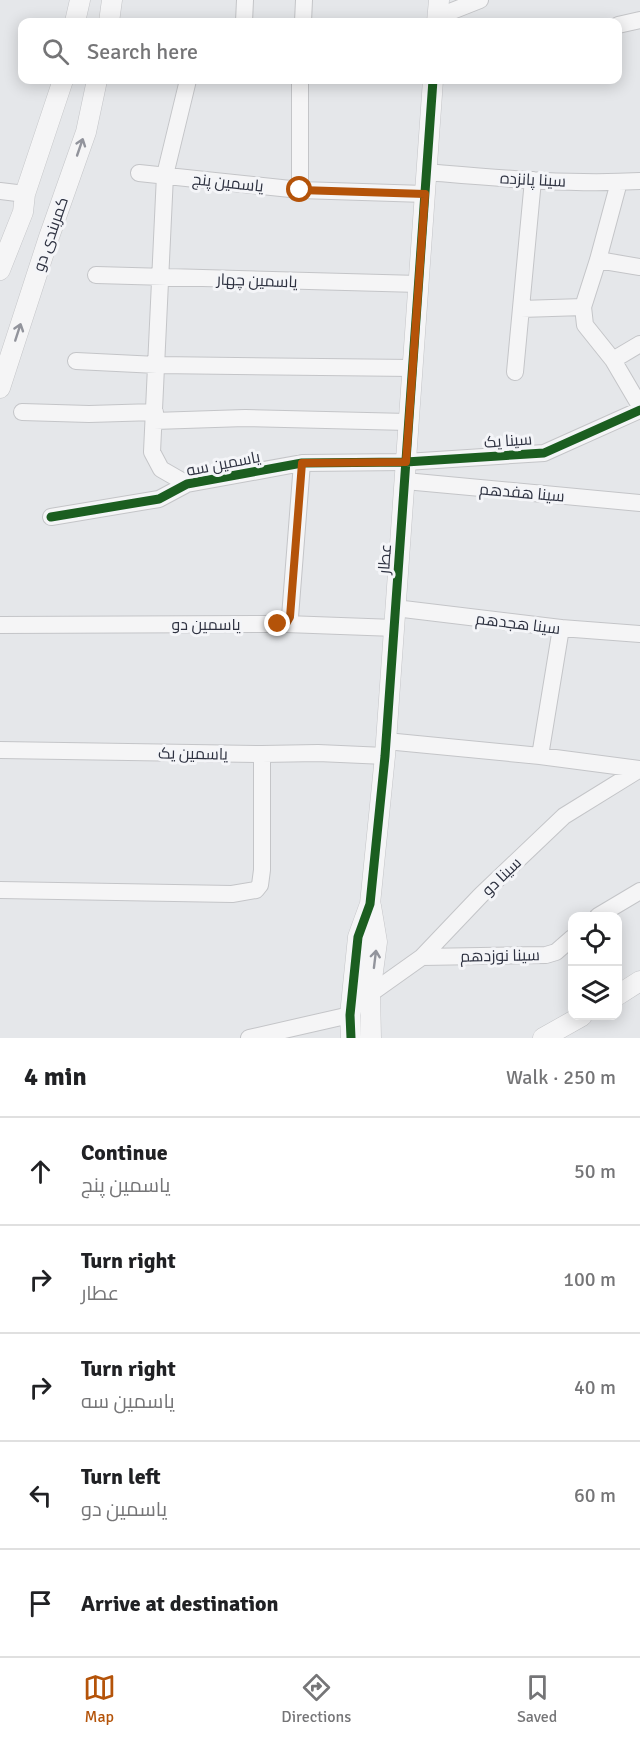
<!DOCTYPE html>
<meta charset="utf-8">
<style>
:root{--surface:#fff;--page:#f6f6f6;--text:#202124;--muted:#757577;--line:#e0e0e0;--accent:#b45309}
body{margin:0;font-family:Signika,Cairo,sans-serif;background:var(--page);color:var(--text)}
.controls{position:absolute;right:18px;bottom:18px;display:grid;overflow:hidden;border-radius:12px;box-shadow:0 3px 15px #0003}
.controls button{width:54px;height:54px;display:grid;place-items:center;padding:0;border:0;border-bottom:2px solid var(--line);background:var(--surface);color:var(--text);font:30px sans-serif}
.stop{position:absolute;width:18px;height:18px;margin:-14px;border:4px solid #b45309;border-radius:50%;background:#fff}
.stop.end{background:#b45309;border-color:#fff;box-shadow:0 2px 6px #0008}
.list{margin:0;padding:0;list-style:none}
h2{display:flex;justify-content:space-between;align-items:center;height:78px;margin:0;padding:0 24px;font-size:26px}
h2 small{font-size:20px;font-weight:400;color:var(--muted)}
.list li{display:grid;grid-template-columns:39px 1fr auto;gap:18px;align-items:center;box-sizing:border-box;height:108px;padding:0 24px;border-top:2px solid var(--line)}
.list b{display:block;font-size:22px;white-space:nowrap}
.list p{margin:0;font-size:20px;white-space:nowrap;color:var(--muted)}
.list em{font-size:20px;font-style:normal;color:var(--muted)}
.icon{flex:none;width:33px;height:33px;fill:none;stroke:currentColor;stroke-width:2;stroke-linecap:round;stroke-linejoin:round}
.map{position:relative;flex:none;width:640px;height:1038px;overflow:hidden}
.search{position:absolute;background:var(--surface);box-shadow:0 3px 15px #0003;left:18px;right:18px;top:18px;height:66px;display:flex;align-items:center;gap:15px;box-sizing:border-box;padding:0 21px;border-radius:12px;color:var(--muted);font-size:22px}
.sheet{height:618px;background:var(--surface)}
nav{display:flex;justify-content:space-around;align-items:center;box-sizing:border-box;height:84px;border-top:2px solid var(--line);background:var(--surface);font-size:16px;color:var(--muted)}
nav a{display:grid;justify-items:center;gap:3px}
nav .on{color:var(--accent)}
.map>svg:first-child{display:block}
</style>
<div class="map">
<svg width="640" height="1038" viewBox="0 0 640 1038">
<rect width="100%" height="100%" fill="#e5e7ea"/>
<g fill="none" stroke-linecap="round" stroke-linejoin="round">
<defs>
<path id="minor" d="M437 17 480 0
M244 22 245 0
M303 22 304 0
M618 25 640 20
M426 172C497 178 569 185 640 181
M139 173 300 190 425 194
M619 182 598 260 583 307 585 325 613 360 640 406
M300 190V80
M0 191 25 194
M598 260 640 267
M96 275 419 284
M521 309 583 307
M613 360 640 344
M76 361 157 365 412 368
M515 372 533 180
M22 412 89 414 155 412
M154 421 245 418 408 422
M405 481 640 503
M187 484 161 469 152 452 165 175 188 80
M51 517 159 499 187 484 302 463 406 462 544 453 640 410
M395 608 561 628 640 634
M286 624 395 628
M0 625 286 624 290 617 302 463
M386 741 540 756 639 769
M0 750 262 754 318 753 385 756
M540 756 561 628
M0 890 232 894 256 890 260 885 262 870V754
M598 916 640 891
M422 957 546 955 556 952 572 938
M370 994 422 957 481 895 564 816 640 769
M249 1038 350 1015"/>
<path id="tertiary" d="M75 22 80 0
M109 22 112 0
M437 22 439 0
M0 270 23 212 25 194 63 80
M0 388 49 237 86 132 97 80
M371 906 377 942 370 994 371 1038
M618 995 640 981
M351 1038 350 1015 358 937 370 904 385 756 433 80
M543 1038 582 1016"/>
</defs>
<!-- minor casing -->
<use href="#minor" stroke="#c4c5c8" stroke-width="18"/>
<!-- tertiary casing -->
<use href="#tertiary" stroke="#c4c5c8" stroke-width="21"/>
<!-- minor -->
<use href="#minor" stroke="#f5f5f6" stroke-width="16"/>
<!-- tertiary -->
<use href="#tertiary" stroke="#f5f5f6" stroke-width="20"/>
<defs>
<path id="cycleway" d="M51 517 159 499 187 484 302 463 406 462 544 453 640 410
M351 1038 350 1015 358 937 370 904 385 756 433 80"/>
</defs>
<!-- cycleway casing -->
<use href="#cycleway" stroke="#f4f5f8" stroke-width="13"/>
<!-- cycleway -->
<use href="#cycleway" stroke="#1b5e20" stroke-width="9"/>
</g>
<!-- one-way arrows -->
<defs><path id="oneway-shaft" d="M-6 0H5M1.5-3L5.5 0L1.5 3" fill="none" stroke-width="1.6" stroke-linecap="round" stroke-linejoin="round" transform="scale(1.5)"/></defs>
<g stroke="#92949c">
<use href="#oneway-shaft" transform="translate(80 147) rotate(-71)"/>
<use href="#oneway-shaft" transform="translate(18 332) rotate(-72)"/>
<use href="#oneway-shaft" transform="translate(375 959) rotate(-83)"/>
</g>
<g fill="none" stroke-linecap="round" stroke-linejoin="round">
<!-- route -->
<path stroke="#b45309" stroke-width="8" d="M278 624H286L290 617 302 463 406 462 425 194 300 190"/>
</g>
<g text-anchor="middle" stroke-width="6" stroke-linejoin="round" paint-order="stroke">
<!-- street labels -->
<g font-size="16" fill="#2e3241" stroke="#f4f5f8">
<text transform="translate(533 179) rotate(3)" y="6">سینا پانزده</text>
<text transform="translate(228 182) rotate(6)" y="6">یاسمین پنج</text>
<text transform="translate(50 234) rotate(-71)" y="6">کمربندی دو</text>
<text transform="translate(257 280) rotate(2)" y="6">یاسمین چهار</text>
<text transform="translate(508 440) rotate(-4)" y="6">سینا یک</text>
<text transform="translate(223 463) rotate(-11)" y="6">یاسمین سه</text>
<text transform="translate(522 492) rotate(5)" y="6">سینا هفدهم</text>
<text transform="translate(384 559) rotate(-86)" y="6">عطار</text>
<text transform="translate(518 623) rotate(7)" y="6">سینا هجدهم</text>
<text x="206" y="630">یاسمین دو</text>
<text transform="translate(193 753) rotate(1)" y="6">یاسمین یک</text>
<text transform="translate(501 876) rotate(-44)" y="6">سینا دو</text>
<text transform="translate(500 955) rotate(-1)" y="6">سینا نوزدهم</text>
</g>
</g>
</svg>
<div class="controls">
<button><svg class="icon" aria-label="locate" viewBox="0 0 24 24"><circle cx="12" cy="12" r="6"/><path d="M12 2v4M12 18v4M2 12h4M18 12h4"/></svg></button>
<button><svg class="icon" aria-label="layers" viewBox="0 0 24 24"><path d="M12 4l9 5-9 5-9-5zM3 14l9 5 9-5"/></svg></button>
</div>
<div class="stop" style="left:300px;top:190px"></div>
<div class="stop end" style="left:278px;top:624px"></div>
<div class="search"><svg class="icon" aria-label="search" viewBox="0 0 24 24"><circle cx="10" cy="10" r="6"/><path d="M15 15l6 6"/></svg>Search here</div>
</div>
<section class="sheet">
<h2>4 min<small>Walk · 250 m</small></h2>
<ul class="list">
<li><svg class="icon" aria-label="ahead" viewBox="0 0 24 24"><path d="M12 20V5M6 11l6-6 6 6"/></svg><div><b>Continue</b><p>یاسمین پنج</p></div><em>50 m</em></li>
<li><svg class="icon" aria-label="right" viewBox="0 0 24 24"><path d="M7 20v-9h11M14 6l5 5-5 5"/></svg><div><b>Turn right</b><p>عطار</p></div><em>100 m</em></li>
<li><svg class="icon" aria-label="right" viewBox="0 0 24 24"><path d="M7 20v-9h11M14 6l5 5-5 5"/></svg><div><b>Turn right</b><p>یاسمین سه</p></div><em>40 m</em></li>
<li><svg class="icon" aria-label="left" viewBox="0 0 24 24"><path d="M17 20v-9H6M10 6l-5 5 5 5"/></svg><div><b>Turn left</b><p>یاسمین دو</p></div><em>60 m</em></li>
<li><svg class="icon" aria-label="arrive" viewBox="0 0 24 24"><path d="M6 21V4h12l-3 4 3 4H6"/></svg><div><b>Arrive at destination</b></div></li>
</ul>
</section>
<nav>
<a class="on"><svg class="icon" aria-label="map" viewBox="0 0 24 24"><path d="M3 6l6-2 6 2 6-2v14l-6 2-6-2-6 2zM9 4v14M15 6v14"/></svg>Map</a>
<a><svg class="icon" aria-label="directions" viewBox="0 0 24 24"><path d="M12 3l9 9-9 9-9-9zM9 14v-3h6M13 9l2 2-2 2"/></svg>Directions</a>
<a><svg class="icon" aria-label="saved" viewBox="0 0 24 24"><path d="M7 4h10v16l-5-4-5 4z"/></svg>Saved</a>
</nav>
